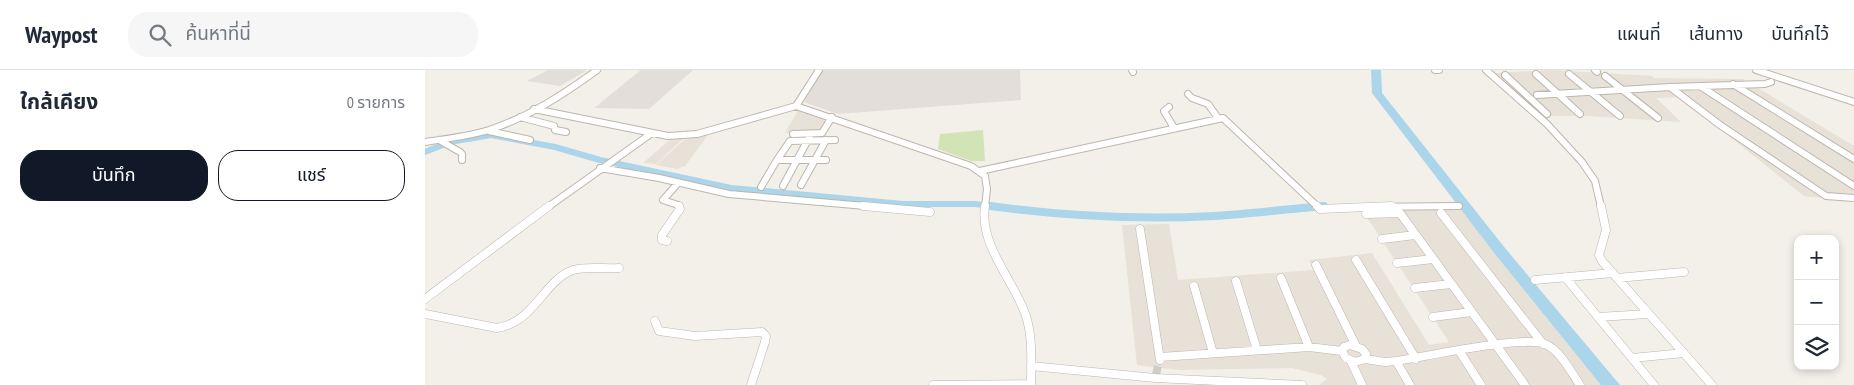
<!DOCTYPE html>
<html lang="th">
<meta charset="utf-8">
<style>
:root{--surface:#fff;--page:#f6f6f7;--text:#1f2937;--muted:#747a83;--line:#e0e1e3;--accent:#111827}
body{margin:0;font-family:"PT Sans Narrow","Noto Sans Thai",sans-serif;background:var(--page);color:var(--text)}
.controls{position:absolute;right:15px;bottom:15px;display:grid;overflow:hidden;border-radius:10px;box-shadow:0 2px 8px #0003}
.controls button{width:45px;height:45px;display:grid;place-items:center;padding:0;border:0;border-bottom:1px solid var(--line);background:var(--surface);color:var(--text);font:25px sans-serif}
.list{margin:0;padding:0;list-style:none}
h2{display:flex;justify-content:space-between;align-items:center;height:65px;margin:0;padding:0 20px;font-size:21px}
h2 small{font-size:16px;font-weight:400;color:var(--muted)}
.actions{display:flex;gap:10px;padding:15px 20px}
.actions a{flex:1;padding:11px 0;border:1px solid var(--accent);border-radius:20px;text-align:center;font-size:18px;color:var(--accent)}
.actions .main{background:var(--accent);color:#fff}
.icon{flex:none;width:28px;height:28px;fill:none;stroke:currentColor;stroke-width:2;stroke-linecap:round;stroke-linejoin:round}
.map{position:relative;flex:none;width:1429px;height:315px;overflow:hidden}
header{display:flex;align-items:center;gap:30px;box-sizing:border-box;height:70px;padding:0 25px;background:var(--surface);border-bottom:1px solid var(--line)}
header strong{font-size:24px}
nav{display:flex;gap:28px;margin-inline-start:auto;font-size:18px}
.search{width:350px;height:45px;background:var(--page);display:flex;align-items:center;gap:12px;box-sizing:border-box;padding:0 18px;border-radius:20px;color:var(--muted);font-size:19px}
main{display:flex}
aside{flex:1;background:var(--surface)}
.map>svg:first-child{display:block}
</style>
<header>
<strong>Waypost</strong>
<div class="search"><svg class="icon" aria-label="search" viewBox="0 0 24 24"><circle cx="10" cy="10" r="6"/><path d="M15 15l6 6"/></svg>ค้นหาที่นี่</div>
<nav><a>แผนที่</a><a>เส้นทาง</a><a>บันทึกไว้</a></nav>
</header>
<main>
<aside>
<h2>ใกล้เคียง<small>0 รายการ</small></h2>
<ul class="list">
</ul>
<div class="actions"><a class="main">บันทึก</a><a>แชร์</a></div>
</aside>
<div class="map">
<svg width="1429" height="315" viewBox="0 0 1429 315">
<rect width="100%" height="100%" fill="#f3efe9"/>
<!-- residential -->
<path fill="#e7e1d7" d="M1125 0 1227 6 1229 8 1318 9 1429 76V131L1379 126 1255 27 1231 28 1256 52 1162 46H1119L1070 3Z
M374 39 404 48 397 61 360 63Z
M283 65 260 96 252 99 231 95 260 69Z
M247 68H259L231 94 218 93Z
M1037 139 1183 315H894L902 309 896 305 867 298 755 300 712 295 697 155 744 154 753 210 888 200 884 190 947 183 1004 275 1024 272 937 140Z"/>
<!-- industrial -->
<path fill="#e3deda" d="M123 0H155L161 1 135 16 102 11Z
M216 0H268L224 39 169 38Z
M398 0H595L596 30 413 44 379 32Z"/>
<!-- green -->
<path fill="#d2e4b5" d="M558 60 560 91H546L513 79 515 64Z"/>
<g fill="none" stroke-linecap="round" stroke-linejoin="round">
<!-- canal-far1 -->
<path stroke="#aad5eb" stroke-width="6" d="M0 82 25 72 66 65 130 77 175 90 306 118 478 134H550L574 137
M885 137 899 136"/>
<!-- canal -->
<path stroke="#aad5eb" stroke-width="8" d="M565 136C639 146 714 150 789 146 825 144 862 139 899 136"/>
<!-- river -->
<path fill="#aad5eb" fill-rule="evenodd" d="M946 0H956L957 23 1080 178 1195 315H1176L1070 184 947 23Z"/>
<!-- minor-tunnel -->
<path stroke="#d0ccc6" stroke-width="8" stroke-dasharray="8 4.5" stroke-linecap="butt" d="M731 304 734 292"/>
<defs>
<path id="minor-far1" d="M707 0 708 2
M1010 0H1014
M1061 0 1122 54 1157 92 1170 111 1176 137
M1170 0 1172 2
M1331 0 1429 32
M1111 4 1155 44
M1144 4 1195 46
M1080 5 1122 44
M1180 6 1233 48
M1308 14 1429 89
M1275 16 1429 116
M1245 17 1295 55 1401 126 1429 128
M763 24 767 28 783 34 793 48
M1112 25 1245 17 1340 14 1346 12
M371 36 546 96 560 106 562 119 560 137
M744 37 739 41 749 58
M109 39 243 66 272 64 371 36 394 0
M95 47 129 56 130 60 141 62
M64 61 105 70
M368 64 397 63 407 47
M14 70 35 82 37 84V90
M0 72C22 69 44 66 64 60 104 47 139 24 172 0
M401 90H352L365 71 410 70
M175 98 234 108 304 124 452 137
M555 101 798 48 893 137
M253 113 238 130 253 135 254 137
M376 115 401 70
M358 116 386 64
M336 117 352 90
M123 137 227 63
M937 137 1034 136"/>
<path id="minor" d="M438 136 505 142
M560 136C554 176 589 210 601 246 608 268 606 292 606 315
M892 136 895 139 967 136
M1176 136 1181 160 1174 185 1177 191 1287 315
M1016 143 1118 274
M941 144 975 143 1100 315
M715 159 735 290
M957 169 990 165
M242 171 237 170V165L255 139 254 136
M931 190 991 289
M972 193 1008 189
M891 195 931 276
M1140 207 1229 315
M856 208 884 277
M1192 208 1259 202
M1110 210 1188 203
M811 211 832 280
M769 216 788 283
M990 218 1026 214
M0 229 124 136
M0 244 72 258C110 252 119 210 148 200 162 196 179 199 194 198
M1008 247 1046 242
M1173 247 1223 244
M230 251 234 261 270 266 337 262 341 266 340 272 326 315
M925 275 937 279 941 284 940 289 930 292 921 288 917 281 919 277Z
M1035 282 1056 315
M735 287 884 277 917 281
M1207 288 1259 283
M940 289 960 292 971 291C999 287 1099 265 1120 274 1135 280 1146 302 1155 315
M926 291 937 315
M971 291 985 315
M606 296 730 308 877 315
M508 315 606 314"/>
</defs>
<!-- minor-far1 casing -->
<use href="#minor-far1" stroke="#beb6ac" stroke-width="8"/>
<!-- minor casing -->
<use href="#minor" stroke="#beb6ac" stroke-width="9"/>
<!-- minor-far1 -->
<use href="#minor-far1" stroke="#fff" stroke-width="6"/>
<!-- minor -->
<use href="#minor" stroke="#fff" stroke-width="8"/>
</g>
</svg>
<div class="controls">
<button>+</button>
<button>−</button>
<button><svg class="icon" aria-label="layers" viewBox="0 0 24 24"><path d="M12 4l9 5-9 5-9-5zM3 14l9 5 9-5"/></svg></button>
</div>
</div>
</main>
